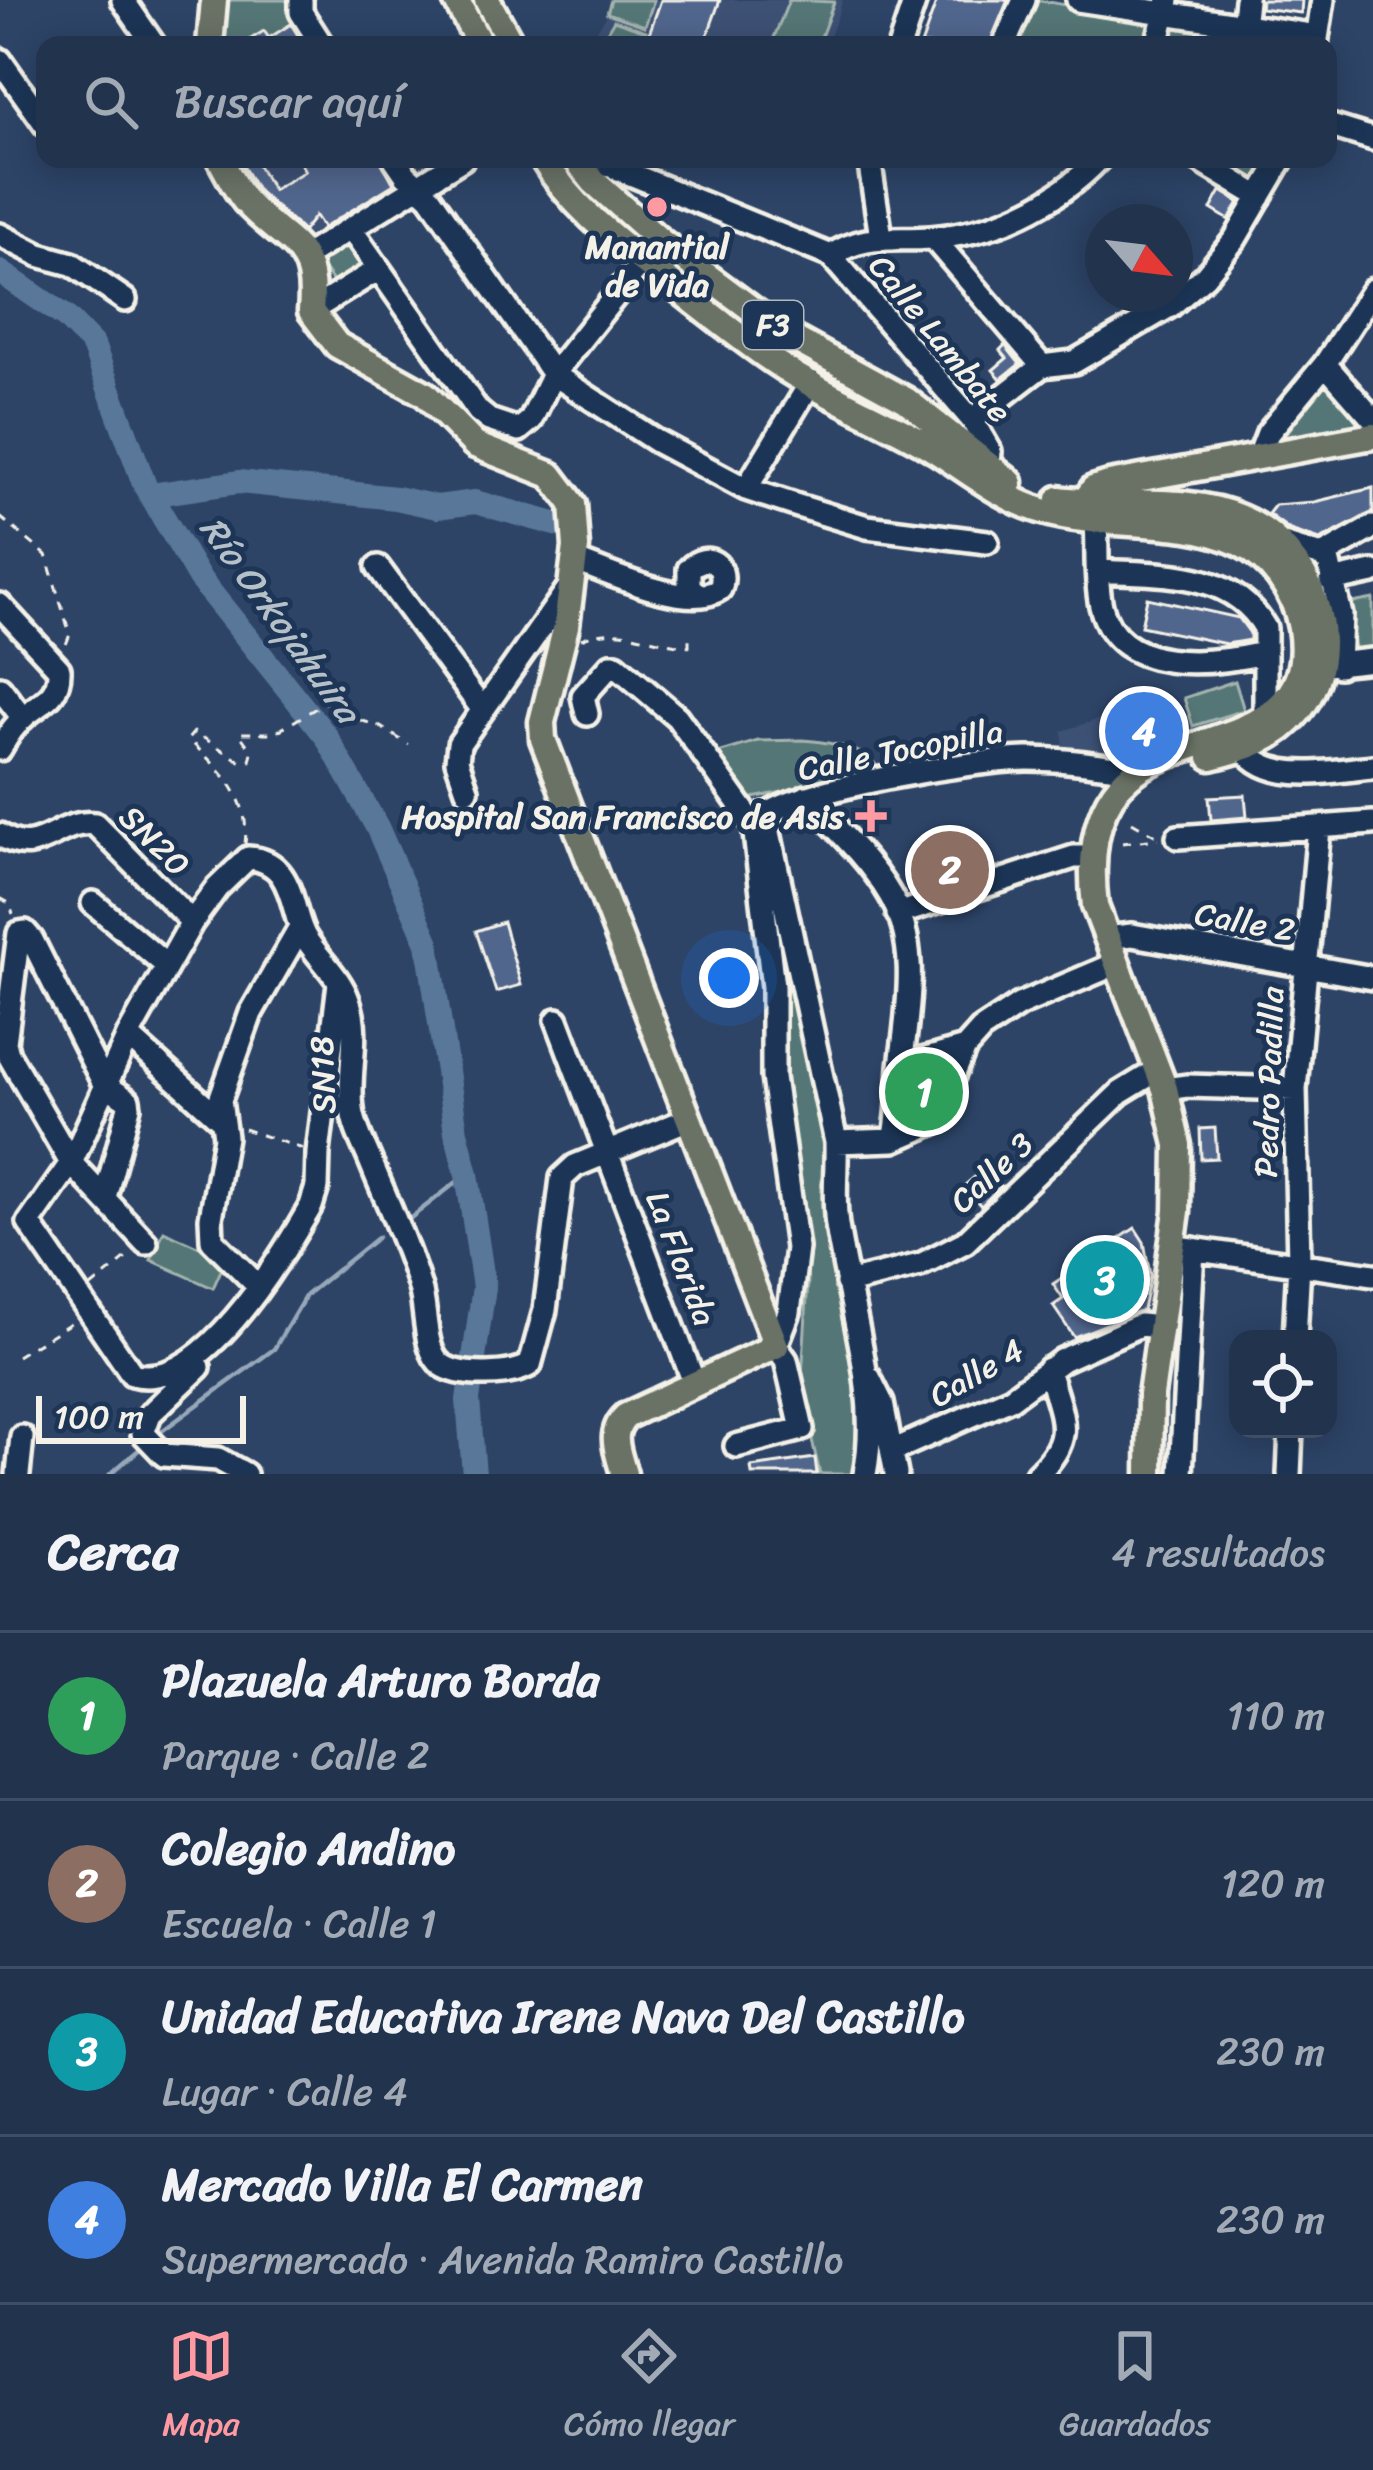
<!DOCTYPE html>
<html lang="es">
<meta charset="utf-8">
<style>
:root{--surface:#22334d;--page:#2e3f57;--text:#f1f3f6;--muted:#a2aab6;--line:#3f4e65;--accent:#ff9aa2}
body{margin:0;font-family:Sriracha,sans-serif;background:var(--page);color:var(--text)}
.controls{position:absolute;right:36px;bottom:36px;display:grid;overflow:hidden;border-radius:24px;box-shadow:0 6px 30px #0003}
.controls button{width:108px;height:108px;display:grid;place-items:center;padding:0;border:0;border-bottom:3px solid var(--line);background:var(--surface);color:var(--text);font:60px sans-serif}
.compass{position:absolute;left:1085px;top:204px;width:108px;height:108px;border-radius:50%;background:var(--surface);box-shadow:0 6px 30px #0003;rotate:118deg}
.scale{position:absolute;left:36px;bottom:30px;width:210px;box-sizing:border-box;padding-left:12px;border:6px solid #f4f1e8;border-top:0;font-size:33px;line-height:42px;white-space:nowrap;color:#f4f1e8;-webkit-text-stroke:9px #1d3557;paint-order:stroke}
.you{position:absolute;left:729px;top:978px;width:42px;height:42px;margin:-30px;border:9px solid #fff;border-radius:50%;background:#1a73e8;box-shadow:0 0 0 18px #1a73e833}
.badge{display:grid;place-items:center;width:78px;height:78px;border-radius:50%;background:var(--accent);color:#fff;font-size:39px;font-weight:700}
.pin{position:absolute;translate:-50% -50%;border:6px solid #fff;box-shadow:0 3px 12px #0006}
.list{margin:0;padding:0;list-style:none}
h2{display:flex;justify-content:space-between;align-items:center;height:156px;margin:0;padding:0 48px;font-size:51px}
h2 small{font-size:39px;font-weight:400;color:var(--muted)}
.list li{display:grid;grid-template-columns:78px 1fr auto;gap:36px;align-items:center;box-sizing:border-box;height:168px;padding:0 48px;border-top:3px solid var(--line)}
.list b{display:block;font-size:45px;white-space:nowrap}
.list p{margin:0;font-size:39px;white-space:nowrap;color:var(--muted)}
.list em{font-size:39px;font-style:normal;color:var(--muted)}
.icon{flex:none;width:66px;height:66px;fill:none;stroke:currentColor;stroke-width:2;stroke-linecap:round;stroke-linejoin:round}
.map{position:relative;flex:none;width:1373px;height:1474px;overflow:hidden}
.search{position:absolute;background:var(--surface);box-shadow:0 6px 30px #0003;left:36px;right:36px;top:36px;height:132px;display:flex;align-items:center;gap:30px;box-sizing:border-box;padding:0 42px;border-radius:24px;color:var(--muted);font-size:45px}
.sheet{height:828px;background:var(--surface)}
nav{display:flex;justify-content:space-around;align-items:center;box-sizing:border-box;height:168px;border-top:3px solid var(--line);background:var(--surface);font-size:33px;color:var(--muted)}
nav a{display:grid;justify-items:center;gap:6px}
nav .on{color:var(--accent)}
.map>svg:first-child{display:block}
</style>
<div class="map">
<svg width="1373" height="1474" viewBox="0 0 1373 1474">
<rect width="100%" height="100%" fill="#2d4467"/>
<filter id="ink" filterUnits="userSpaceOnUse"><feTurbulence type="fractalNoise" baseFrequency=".00833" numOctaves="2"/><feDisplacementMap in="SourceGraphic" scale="24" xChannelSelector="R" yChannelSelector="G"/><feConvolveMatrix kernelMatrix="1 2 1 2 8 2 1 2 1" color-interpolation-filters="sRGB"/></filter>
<g filter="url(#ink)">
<!-- built -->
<path fill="#3c5174" d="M611 0H843L827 45H586L605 18Z
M234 159H385L399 182 324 230 308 235 264 206Z
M1153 702 1169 746 1149 753 1105 755 1064 749 1062 731Z"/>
<!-- green -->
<path fill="#547676" stroke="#a4b4af" stroke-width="3" d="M224 0H286L297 21 269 38 264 32 241 45H222Z
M611 0H654L645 26 607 13Z
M789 0 834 2 818 45H771Z
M1033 0H1038L1157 22 1148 45H1029L1019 38Z
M614 20 646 31 642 45H589L604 37Z
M1172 26 1284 45H1164Z
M1217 159H1272L1256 181Z
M346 242 364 262 363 268 340 284 334 283 320 264 321 258Z
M837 377 933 429 929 436 837 384Z
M1326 383 1360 425 1281 440Z
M1373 599V650L1356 653 1347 604Z
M1235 681 1244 710 1193 726 1184 698Z
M803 740C829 742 869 747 881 773L742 800 711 755 758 741Z
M763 841 830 1157 863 1407 854 1474H820L805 1410 802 1377 808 1281 783 1088Z
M940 1064 946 1071 929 1116 911 1123 907 1119 912 1074Z
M164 1231 226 1259 213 1288 151 1260Z"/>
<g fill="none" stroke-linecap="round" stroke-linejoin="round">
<!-- stream -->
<path stroke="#97a8b9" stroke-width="4.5" d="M408 1220 467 1174
M155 1436 274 1349 306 1295 378 1237
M110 1474 147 1443"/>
<!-- river -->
<path stroke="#597799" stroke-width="24" d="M0 272 66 317 93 345 145 486 199 578 326 736 377 827 428 943 456 1132 467 1174 484 1287 468 1400 474 1474
M150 495 239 482 396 498 437 507 475 502 559 525"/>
</g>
<!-- building -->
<path fill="#51668d" stroke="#f4f1e8" stroke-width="3" d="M661 0H720L704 45H645Z
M937 0H1008L989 45H921Z
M1261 0H1302L1301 13 1260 8Z
M291 24 304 45H241L264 31 269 38Z
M239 159H254L273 190 305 171 298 159H380L394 184 323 228 315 216 303 231 257 190Z
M1221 191 1239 202 1229 220 1211 209Z
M1005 345 1020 364 1001 379 993 370 1007 358 1000 350Z
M1373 488V512L1320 540 1290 530 1268 514 1275 505 1314 502Z
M1147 598 1239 618 1250 633V640L1226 644 1141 626Z
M1245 795 1247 817 1211 820 1209 797Z
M503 922 521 985 496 992 476 931Z
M1215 1128 1217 1158 1201 1159 1200 1129Z
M985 1168 1001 1186 981 1206 964 1186Z
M1135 1228 1144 1242 1150 1275 1143 1310 1074 1337 1053 1306 1063 1299 1053 1284Z
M815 1458 817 1474H752L751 1467Z"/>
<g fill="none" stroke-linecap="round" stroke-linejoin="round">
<defs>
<path id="minor" d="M123 0 154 45
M301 0V12L322 45
M1078 0 1317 36
M1243 27 1246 0
M900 45 915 0
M1004 45 1024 0
M1157 45 1168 0
M1316 45 1323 0
M0 60 45 124
M1328 125 1373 139
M395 159 406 175 430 197 553 374 656 441 746 489 798 506 867 527 987 542
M869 159 881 237
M1197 159 1260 197
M577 161 611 166 831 256 972 420 990 451 989 465
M351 229 478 411 489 420 519 430 531 420 553 374 643 261
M0 235 39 255 72 264 125 300
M933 238 1042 366
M306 256 462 159
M831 256C863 233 893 241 931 238 995 233 1055 205 1099 159
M311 311 377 270
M1325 364 1373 419
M972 420 1042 366 1074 362 1170 306 1205 276 1235 239 1282 159
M1260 454 1268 433 1325 364 1373 290
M746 489 811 382
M1096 521C1098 548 1095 579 1101 606 1118 676 1210 665 1264 653
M1280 543 1322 556 1329 563 1341 615 1339 666
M1322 556 1373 527
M574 560C607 572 689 611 720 589 729 565 707 550 689 569V587L699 595
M378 567 482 709
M1098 571C1158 575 1231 568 1265 628V716
M1331 581 1373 572
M0 605 59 669C60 696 43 701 25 716 14 725 7 736 0 749
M1326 665 1373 660
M0 688 23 718
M587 714 583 696 611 665H616L677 717 754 825 773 987V1077L797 1248 789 1312 776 1346 786 1360 802 1429 736 1446
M1236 734C1257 789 1326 771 1373 767
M467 790 457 761 459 744 568 589
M806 797C835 827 869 859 890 895 921 947 907 1011 901 1067 899 1092 900 1116 894 1140
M765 814 836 1142C837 1171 833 1197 837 1225 849 1305 881 1393 865 1474
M758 821C792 788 976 760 1027 759 1064 759 1101 765 1137 770
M0 835C40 861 56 819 95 824L192 922
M1178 837 1373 823
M93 903 167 966
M898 914 1074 857H1093
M1106 938 1132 935 1373 978
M339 983 318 1153 317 1187 311 1206C281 1257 202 1394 132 1374L29 1223 71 1163 128 1036 192 922 217 888 248 858C297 860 290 917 307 940 320 960 340 977 348 1000 361 1034 347 1073 352 1109 354 1127 363 1143 370 1160 387 1202 407 1244 420 1288 427 1309 423 1351 442 1365 461 1378 511 1376 530 1365L545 1310 562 1178 575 1166 686 1120
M557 1020 695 1385
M128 1036 220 1119
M901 1066 965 1048 981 1030 1019 1005 1118 963
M1165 1089 1187 1086 1295 1089
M836 1142 894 1140 933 1123 965 1048
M105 1197 129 1107 128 1100 104 1084 32 940 25 932 19 933 5 1043 8 1054 71 1163 146 1243
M1184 1248 1373 1275
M847 1283 920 1265 965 1242 1120 1093 1156 1071
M258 1286 212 1240 211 1218 225 1137 220 1100 251 1013 300 928
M1295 1339 1299 1262 1295 1089 1319 828
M199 1367 150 1414 143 1433 164 1455 218 1459 245 1474
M869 1377 882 1403 896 1474
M892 1451 1011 1398 1062 1360 1140 1325 1159 1327
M18 1474 22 1437
M1037 1474C1078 1436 1060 1416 1048 1369
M1181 1474 1193 1249
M1289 1474 1291 1429"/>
<path id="major" d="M456 0 480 45
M487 0 512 45
M210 45 214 0
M220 159C228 173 235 189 245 201 284 245 318 241 311 311L337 345 425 394 475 445 551 475 573 504 576 547 566 626 542 722 543 739 776 1346 626 1416C608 1433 618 1452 624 1474
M543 159C572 207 615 239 658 273 696 303 734 334 773 361 820 393 875 416 925 444 963 466 1000 499 1043 511 1105 530 1180 515 1239 543 1271 559 1295 592 1301 628 1318 737 1201 731 1141 768 1093 797 1089 857 1095 906L1165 1089 1178 1145 1177 1211 1151 1395 1150 1474
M576 159 594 182 659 240 785 334 906 400 1010 482
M1059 499C1117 507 1186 494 1241 518 1312 548 1349 648 1299 711 1277 739 1245 749 1211 757
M1084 502 1093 489 1109 484 1373 436"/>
</defs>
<!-- minor casing -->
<use href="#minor" stroke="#f4f1e8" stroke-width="30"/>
<!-- major casing -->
<use href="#major" stroke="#f4f1e8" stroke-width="33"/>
<!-- path -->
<path stroke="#f4f1e8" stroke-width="3" stroke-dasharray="9 9" stroke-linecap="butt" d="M0 517 46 555 70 634 64 650
M581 639C621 622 649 644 689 646V638
M1132 822 1158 837
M1122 843 1158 839
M245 844C251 796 220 770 188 739L194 732 240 761H250L252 752 239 733H275L339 694 350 717 379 726 409 745
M0 898 9 903 13 914
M244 1129 303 1149
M91 1287 130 1255
M17 1356 74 1321"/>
<!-- minor -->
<use href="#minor" stroke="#1d3557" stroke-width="21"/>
<!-- major -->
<use href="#major" stroke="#6a7266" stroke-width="24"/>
</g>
</g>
<!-- markers -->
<g fill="#ff9aa2" stroke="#1d3557" stroke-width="4.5">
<circle cx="657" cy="207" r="12"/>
<path d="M865 798h12v12h12v12h-12v12h-12v-12h-12v-12h12z"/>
</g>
<g text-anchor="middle" stroke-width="10" stroke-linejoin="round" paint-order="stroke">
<!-- shield labels -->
<rect fill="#1d3557" stroke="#b4b9bc" stroke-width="3" x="743" y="301" width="60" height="48" rx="9"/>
<g font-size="30" font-weight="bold" fill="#f4f1e8">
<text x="773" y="335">F3</text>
</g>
<!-- poi labels -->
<g font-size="33" font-weight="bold" fill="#f4f1e8" stroke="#1d3557">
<text x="657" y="258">Manantial<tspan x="657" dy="38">de Vida</tspan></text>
<text x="844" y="828" text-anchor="end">Hospital San Francisco de Asis</text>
</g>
<!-- street labels -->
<g font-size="33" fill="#f4f1e8" stroke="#1d3557">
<text transform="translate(941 338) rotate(51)" y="12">Calle Lambate</text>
<text transform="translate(900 749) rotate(-11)" y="12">Calle Tocopilla</text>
<text transform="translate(155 840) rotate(45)" y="12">SN20</text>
<text transform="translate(1245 921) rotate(10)" y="12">Calle 2</text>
<text transform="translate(322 1075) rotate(-92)" y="12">SN18</text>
<text transform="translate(1268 1082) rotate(-88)" y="12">Pedro Padilla</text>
<text transform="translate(991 1172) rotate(-43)" y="12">Calle 3</text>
<text transform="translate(682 1258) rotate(69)" y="12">La Florida</text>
<text transform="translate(976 1372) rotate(-30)" y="12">Calle 4</text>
</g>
<!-- water labels -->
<g font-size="36" font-style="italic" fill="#b6c0c8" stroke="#1d3557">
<text transform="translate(281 619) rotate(54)" y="13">Río Orkojahuira</text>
</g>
</g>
</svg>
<div class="controls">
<button><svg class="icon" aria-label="locate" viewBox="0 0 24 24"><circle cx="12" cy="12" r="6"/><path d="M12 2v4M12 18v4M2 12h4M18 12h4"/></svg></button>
</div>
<svg class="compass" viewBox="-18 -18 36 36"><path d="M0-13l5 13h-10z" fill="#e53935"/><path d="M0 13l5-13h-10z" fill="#a2aab6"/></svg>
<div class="scale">100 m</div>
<div class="you"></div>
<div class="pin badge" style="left:924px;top:1092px;background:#2e9e5b">1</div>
<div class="pin badge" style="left:950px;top:870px;background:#8d6e63">2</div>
<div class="pin badge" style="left:1105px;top:1280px;background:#0f9aa8">3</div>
<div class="pin badge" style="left:1144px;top:731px;background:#3f7fe0">4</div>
<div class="search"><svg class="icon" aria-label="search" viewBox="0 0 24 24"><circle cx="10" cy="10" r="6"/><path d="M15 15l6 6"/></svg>Buscar aquí</div>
</div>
<section class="sheet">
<h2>Cerca<small>4 resultados</small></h2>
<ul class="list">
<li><span class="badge" style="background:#2e9e5b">1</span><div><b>Plazuela Arturo Borda</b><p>Parque · Calle 2</p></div><em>110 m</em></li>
<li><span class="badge" style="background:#8d6e63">2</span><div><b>Colegio Andino</b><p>Escuela · Calle 1</p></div><em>120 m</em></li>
<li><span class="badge" style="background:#0f9aa8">3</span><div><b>Unidad Educativa Irene Nava Del Castillo</b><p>Lugar · Calle 4</p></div><em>230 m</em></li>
<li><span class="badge" style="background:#3f7fe0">4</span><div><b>Mercado Villa El Carmen</b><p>Supermercado · Avenida Ramiro Castillo</p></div><em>230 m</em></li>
</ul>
</section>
<nav>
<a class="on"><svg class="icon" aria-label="map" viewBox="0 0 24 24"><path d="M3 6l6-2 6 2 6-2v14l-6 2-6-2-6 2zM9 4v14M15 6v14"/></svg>Mapa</a>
<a><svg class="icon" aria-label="directions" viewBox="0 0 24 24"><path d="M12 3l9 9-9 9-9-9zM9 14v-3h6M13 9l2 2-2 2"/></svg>Cómo llegar</a>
<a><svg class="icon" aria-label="saved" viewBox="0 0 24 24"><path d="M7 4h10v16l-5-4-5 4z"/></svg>Guardados</a>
</nav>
